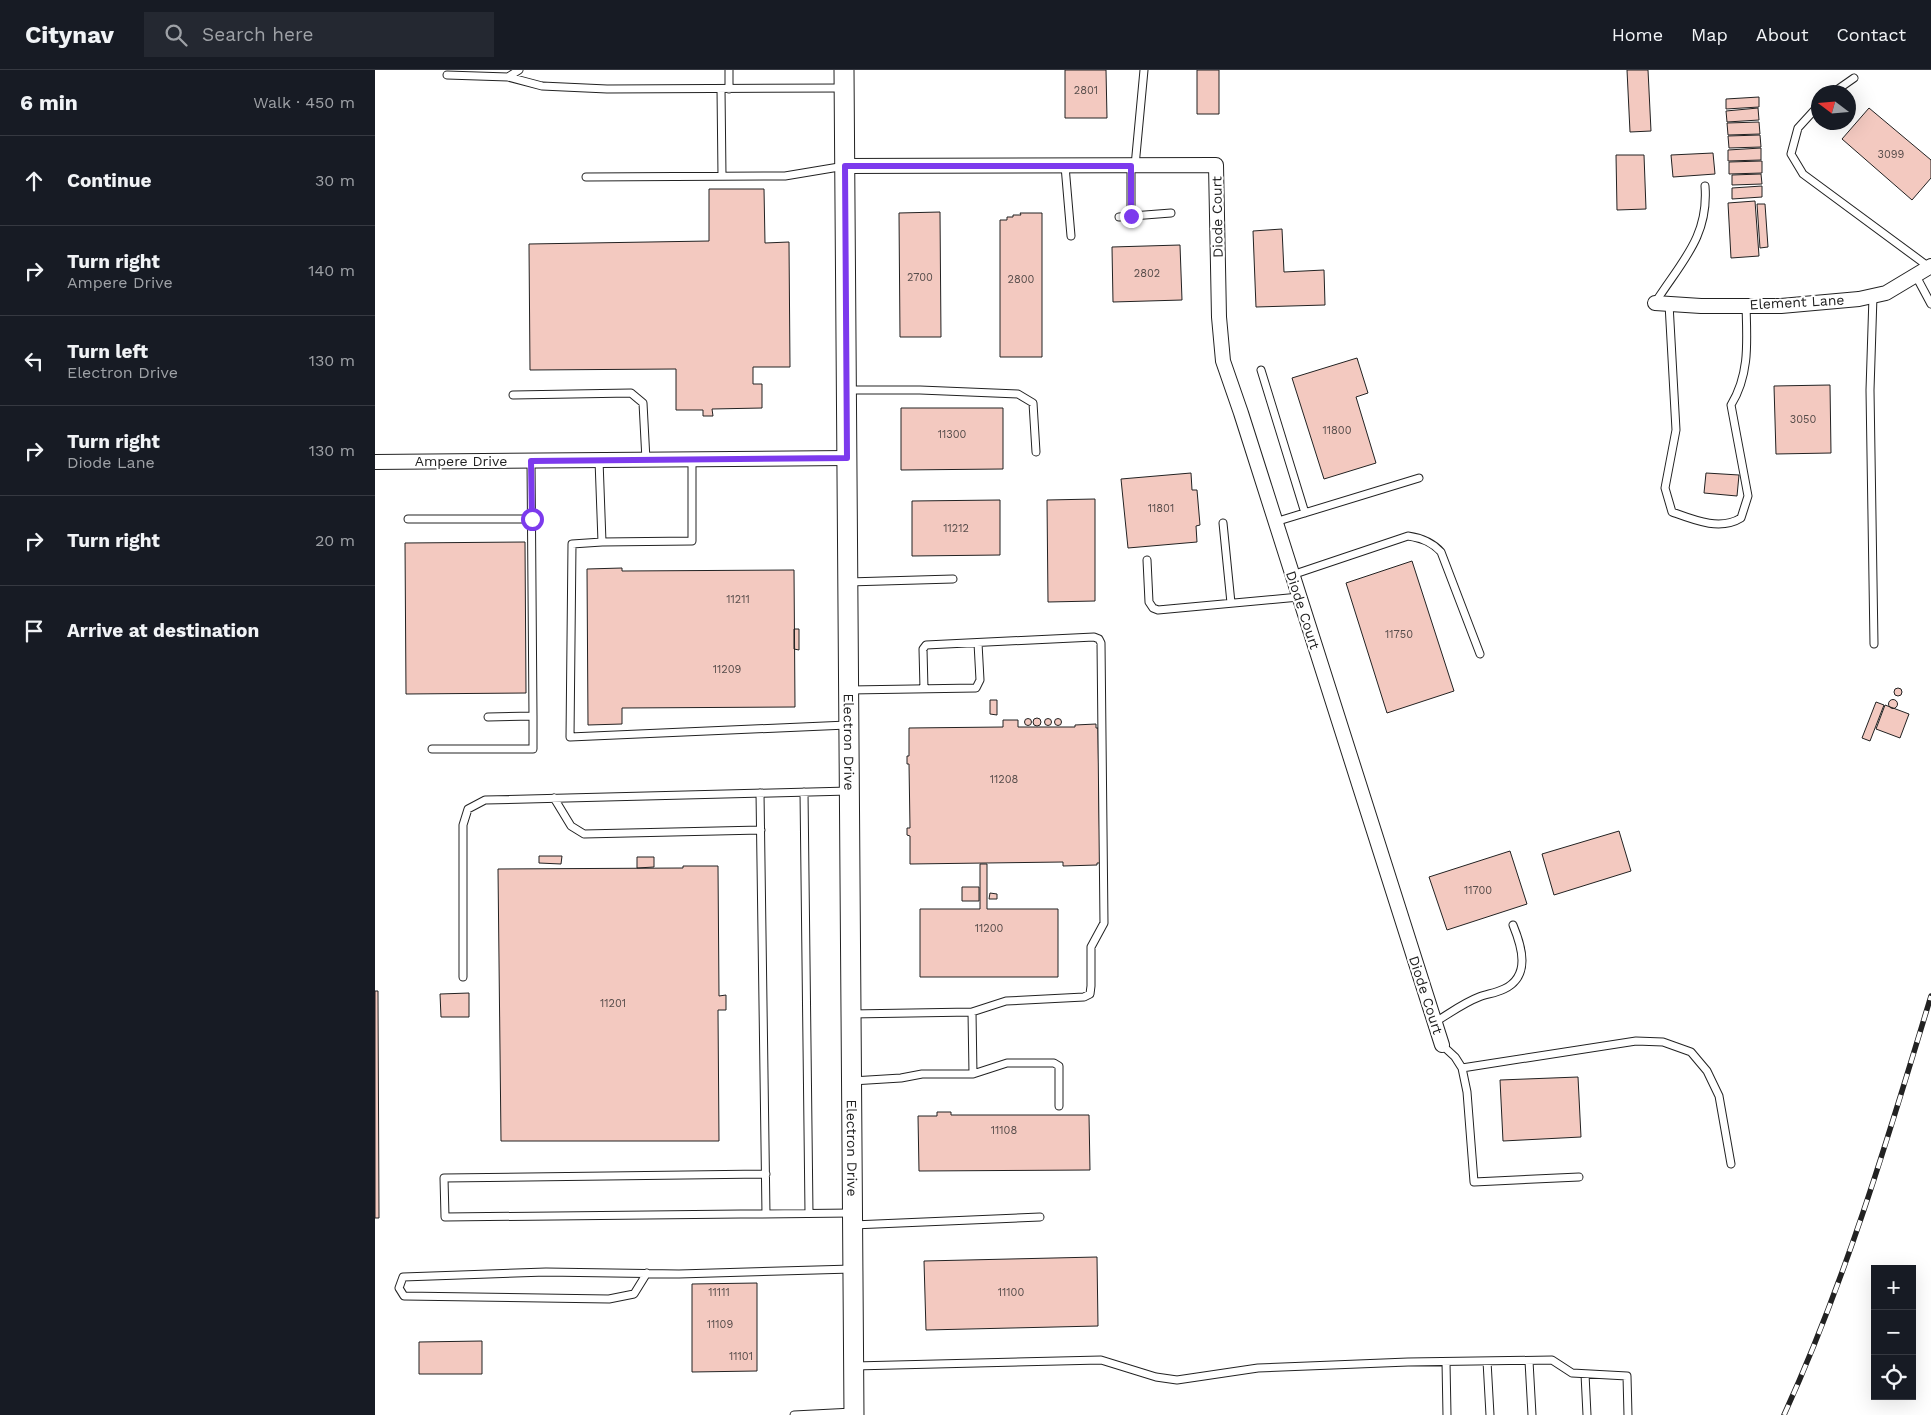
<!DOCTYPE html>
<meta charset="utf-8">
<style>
:root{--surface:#171b24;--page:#242831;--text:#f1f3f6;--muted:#9ea1a6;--line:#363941}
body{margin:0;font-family:"Work Sans",sans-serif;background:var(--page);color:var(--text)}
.controls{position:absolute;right:15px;bottom:15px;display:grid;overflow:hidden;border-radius:0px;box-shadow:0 5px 20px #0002}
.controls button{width:45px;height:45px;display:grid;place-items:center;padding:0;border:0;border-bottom:1px solid var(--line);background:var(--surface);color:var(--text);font:25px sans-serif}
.compass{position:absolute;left:1436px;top:15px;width:45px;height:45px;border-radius:50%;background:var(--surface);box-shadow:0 5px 20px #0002;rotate:286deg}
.stop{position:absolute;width:15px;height:15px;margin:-11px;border:4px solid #7c3aed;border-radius:50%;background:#fff}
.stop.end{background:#7c3aed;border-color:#fff;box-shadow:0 1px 5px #0008}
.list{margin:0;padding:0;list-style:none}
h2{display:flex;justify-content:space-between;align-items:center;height:65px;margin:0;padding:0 20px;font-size:21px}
h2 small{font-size:16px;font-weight:400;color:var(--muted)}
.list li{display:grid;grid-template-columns:32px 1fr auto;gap:15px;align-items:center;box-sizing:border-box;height:90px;padding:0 20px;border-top:1px solid var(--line)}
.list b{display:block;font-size:19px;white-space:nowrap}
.list p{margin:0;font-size:16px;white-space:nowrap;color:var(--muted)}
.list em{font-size:16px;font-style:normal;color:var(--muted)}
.icon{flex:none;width:28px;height:28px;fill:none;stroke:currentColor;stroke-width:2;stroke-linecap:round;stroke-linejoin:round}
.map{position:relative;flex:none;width:1556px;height:1345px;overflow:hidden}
header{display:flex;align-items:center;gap:30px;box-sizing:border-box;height:70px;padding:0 25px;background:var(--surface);border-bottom:1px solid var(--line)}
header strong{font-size:24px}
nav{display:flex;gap:28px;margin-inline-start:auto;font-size:18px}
.search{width:350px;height:45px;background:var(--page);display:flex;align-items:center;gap:12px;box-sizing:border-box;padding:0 18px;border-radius:0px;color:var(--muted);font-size:19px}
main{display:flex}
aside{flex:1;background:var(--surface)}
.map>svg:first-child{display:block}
</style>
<header>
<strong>Citynav</strong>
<div class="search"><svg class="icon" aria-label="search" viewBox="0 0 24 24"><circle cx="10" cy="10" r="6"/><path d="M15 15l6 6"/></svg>Search here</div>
<nav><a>Home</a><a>Map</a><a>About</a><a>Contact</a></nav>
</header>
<main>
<aside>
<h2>6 min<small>Walk · 450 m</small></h2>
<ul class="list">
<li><svg class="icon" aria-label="ahead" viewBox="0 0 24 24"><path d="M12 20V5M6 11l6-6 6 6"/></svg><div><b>Continue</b></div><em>30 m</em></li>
<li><svg class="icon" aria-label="right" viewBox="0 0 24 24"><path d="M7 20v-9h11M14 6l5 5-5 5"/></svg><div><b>Turn right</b><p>Ampere Drive</p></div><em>140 m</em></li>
<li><svg class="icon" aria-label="left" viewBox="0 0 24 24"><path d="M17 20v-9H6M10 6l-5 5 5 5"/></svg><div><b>Turn left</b><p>Electron Drive</p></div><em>130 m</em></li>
<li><svg class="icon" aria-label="right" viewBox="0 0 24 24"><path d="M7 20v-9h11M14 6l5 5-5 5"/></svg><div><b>Turn right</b><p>Diode Lane</p></div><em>130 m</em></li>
<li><svg class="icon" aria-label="right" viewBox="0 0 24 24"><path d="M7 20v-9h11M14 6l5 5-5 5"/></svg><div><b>Turn right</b></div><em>20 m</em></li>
<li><svg class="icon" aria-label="arrive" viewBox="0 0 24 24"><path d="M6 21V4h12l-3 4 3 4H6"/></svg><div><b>Arrive at destination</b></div></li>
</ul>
</aside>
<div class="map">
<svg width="1556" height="1345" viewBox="0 0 1556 1345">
<rect width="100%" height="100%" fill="#fff"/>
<!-- building -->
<path fill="#f3c9c0" stroke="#222" d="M690 0H731L732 48H690Z
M822 0H844V44H822Z
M1252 0H1273L1276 61 1255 62Z
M1384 27V37L1351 39V29Z
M1383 38 1384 50 1352 52 1351 41Z
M1494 38 1556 90V108L1537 130 1467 69Z
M1384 52 1385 64 1353 65 1352 53Z
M1385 65 1386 77 1354 78 1353 66Z
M1386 78V90L1353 91V80Z
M1338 83 1340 104 1298 107 1296 85Z
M1241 85H1269L1271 139 1242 140Z
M1387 91V103L1354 104V92Z
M1386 104 1387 114 1357 115V105Z
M1387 116V127L1357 129V118Z
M334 119H389L390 173 414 172 415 297H378V314H387V338L337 339 338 346H328V340H301V299L155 300 154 174 334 171Z
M1380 131 1384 186 1356 188 1353 133Z
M1382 134H1390L1393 177 1385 178Z
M565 142 566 267H525L524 143Z
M645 143H667V287H625V150H632V147H638V145H646Z
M907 159 909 202 949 200 950 235 881 237 878 161Z
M805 175 807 230 738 232 737 177Z
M982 288 993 323 981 327 1001 393 949 409 917 308Z
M1455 315 1456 383 1401 384 1399 316Z
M526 338H628V399L526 400Z
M816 403 817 420H822L825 455 821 456 822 472 753 478 746 409Z
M1331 403 1364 405 1362 426 1329 423Z
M720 429V531L673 532 672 430Z
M625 430V485L537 486V431Z
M150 472 151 623 31 624 30 473Z
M1037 491 1079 621 1012 643 971 513Z
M247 498V501L419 500 420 637 247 638V654L213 655 212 499Z
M419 559H424V580L419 579Z
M1519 622a4 4 0 1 1 8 0a4 4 0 1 1-8 0Z
M1513.5 634a4.5 4.5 0 1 1 9 0a4.5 4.5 0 1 1-9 0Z
M615 630H622V645L615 644Z
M1501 632 1509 635 1495 671 1487 668Z
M1510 635 1534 644 1525 668 1501 659Z
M658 652a4 4 0 1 1 8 0a4 4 0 1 1-8 0Z
M669.5 652a3.5 3.5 0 1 1 7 0a3.5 3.5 0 1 1-7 0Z
M649.5 652a3.5 3.5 0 1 1 7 0a3.5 3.5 0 1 1-7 0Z
M679.5 652a3.5 3.5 0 1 1 7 0a3.5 3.5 0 1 1-7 0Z
M628 650H643V657H700V655L721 654V658H723L725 793H722V795L688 796V792L535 794V766L532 765V758H535L534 694H532V686H534V658L628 657Z
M1244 761 1256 801 1179 825 1167 784Z
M1135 781 1152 834 1072 860 1054 807Z
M164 786H187L186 794 164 793Z
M262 787H279V797L262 798Z
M605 794H612V839H683V907H545V839H605Z
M308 796H343L344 926 351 925V940H343L344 1071H126L123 799 308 798Z
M587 817H604V831H587Z
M615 823 622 824V829H614Z
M0 921H3L4 1148H0Z
M94 923V947H66L65 924Z
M1203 1007 1206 1067 1128 1071 1125 1010Z
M562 1042H576V1045H714L715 1100 544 1101 543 1046H562Z
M722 1187 723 1256 551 1260 549 1191Z
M382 1213V1301L317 1302V1214Z
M107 1271V1304H44V1272Z"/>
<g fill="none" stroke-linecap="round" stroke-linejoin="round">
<defs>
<path id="lane" d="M354 0V19
M72 5 133 7 144 0
M133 7 167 16 232 19 469 18
M346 19 347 106
M1459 22 1479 8
M1444 35 1423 58 1416 84 1428 104 1554 197
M690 96 696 166
M756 96V146
M760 96 769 0
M211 107 410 106 470 96
M744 147 796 143
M1541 206 1556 234
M1498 226 1495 320 1499 574
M1280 233C1306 192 1334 167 1330 116
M1294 234 1301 360 1290 418 1297 442C1319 450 1345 461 1366 448L1373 426 1356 335C1375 304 1372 271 1371 236
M886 300 930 443
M472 320H545L643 324 658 333 661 382
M138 325 256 323 268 333 271 390
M224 390 227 472 197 474 195 667 472 655
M33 449H157
M900 452 1044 408
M848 453 856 533
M227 472 317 471V390
M772 490 774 532 778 538 783 540 924 527
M917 505 1033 466C1047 468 1057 472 1066 482L1105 584
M473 512 578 509
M549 619 548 579 551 575 719 567 724 569 726 573 729 853 716 877V916L715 924 709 927 631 931 597 942
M475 620 601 618 605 610 603 573
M113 647 158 646 156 391
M57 679H158V646
M429 722 434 1143
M385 723 391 1144
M179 728 196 756 209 764 386 760
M88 907V755L93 739 110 730 474 721
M476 944 597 942 598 1004
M1060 952C1074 944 1088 933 1104 927 1112 924 1121 923 1129 919 1156 906 1147 877 1138 855
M1067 975 1080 987 1087 998 1092 1022 1099 1112 1204 1107
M1087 998 1261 971 1288 972 1316 982 1332 1001 1344 1026 1356 1094
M477 1011 526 1008 547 1004H598L632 993H679L684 996V1036
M391 1104 69 1108 70 1147 477 1143
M478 1155 665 1147
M272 1203 259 1224 234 1229 29 1226 24 1218 28 1207 171 1202 304 1204 477 1199
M1112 1291 1115 1345
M1154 1291 1157 1345
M1071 1292 1072 1345
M479 1296 726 1290 781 1307 802 1310 883 1298 1033 1292 1177 1290 1197 1303 1252 1306 1253 1345
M1210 1304 1212 1345
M419 1345 478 1342"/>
<path id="street" d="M470 96 841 95 844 247 848 291 866 343 1067 975
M1280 233 1326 236H1406L1484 229 1511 223 1556 196
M0 392 472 388"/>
<g id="secondary">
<path id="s1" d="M469 0 479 1345"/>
</g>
</defs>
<!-- lane casing -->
<use href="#lane" stroke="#222" stroke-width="9"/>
<!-- street casing -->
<use href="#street" stroke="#222" stroke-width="16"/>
<!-- secondary casing -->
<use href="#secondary" stroke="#222" stroke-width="21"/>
<!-- lane -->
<use href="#lane" stroke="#fff" stroke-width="7"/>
<!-- street -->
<use href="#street" stroke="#fff" stroke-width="14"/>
<!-- secondary -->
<use href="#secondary" stroke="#fff" stroke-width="19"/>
<defs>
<path id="rail" d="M1409 1345C1471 1209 1513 1068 1556 926"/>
</defs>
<!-- rail casing -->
<use href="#rail" stroke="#222" stroke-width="5.5"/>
<!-- rail -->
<use href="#rail" stroke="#fff" stroke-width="4" stroke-dasharray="11" stroke-linecap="butt"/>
</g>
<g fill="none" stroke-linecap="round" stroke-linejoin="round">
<!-- route -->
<path stroke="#7c3aed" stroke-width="6" d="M157 449 156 391 472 388 470 96H756V146"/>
</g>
<g text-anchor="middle" stroke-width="4" stroke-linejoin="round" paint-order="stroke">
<!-- number labels -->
<g font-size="11" fill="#564c4a">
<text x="711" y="24">2801</text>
<text x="1516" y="88">3099</text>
<text x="772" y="207">2802</text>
<text x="545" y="211">2700</text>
<text x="646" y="213">2800</text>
<text x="1428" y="353">3050</text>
<text x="962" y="364">11800</text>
<text x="577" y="368">11300</text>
<text x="786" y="442">11801</text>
<text x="581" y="462">11212</text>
<text x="363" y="533">11211</text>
<text x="1024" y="568">11750</text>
<text x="352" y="603">11209</text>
<text x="629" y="713">11208</text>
<text x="1103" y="824">11700</text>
<text x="614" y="862">11200</text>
<text x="238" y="937">11201</text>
<text x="629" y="1064">11108</text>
<text x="344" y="1226">11111</text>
<text x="636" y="1226">11100</text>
<text x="345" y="1258">11109</text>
<text x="366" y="1290">11101</text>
</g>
<!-- street labels -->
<g font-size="14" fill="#222" stroke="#fff">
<text transform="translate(842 147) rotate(-91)" y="5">Diode Court</text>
<text transform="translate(1422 232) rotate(-3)" y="5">Element Lane</text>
<text x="86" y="396">Ampere Drive</text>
<text transform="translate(928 540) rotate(72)" y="5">Diode Court</text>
<text dy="5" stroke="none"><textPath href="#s1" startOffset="672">Electron Drive</textPath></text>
<text transform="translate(1051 925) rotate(72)" y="5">Diode Court</text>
<text dy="5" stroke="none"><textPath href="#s1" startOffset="1078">Electron Drive</textPath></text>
</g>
</g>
</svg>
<div class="controls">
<button>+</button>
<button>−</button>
<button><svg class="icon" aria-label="locate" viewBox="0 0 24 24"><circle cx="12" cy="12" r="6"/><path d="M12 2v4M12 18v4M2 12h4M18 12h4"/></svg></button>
</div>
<svg class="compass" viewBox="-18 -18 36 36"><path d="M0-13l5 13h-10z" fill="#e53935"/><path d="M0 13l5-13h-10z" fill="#9ea1a6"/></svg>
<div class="stop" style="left:157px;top:449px"></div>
<div class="stop end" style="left:756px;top:146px"></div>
</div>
</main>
